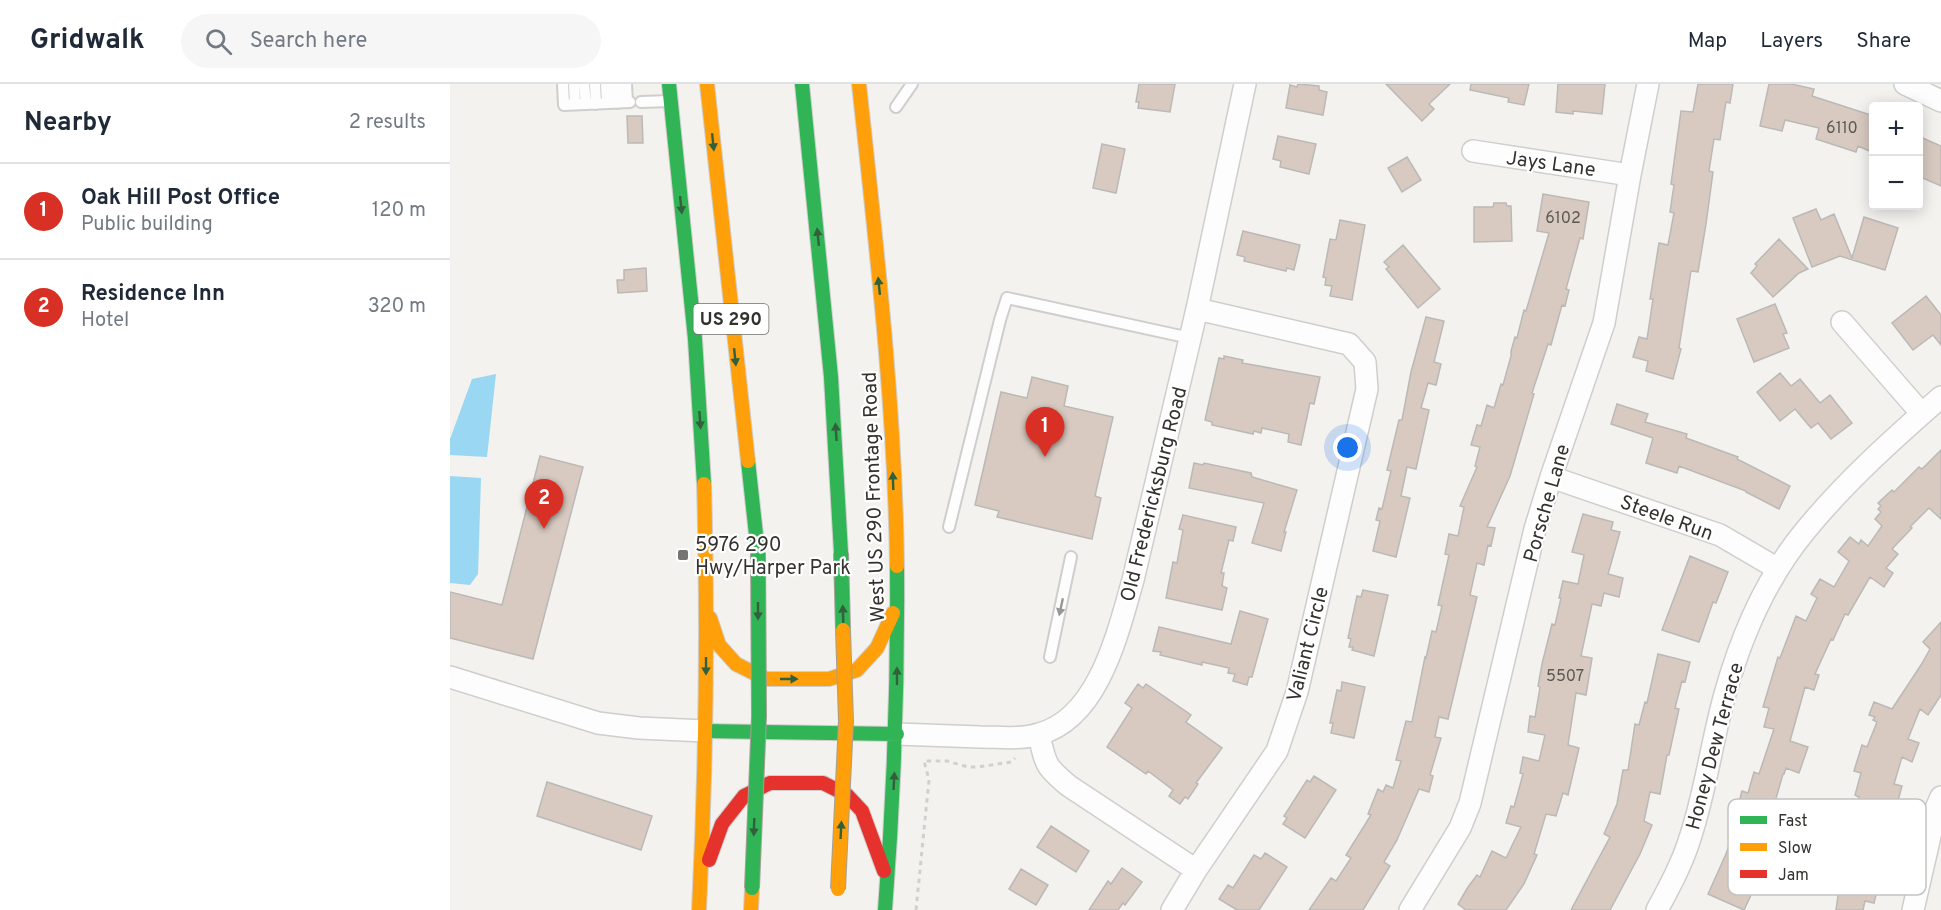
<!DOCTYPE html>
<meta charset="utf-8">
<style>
:root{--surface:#fff;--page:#f6f6f7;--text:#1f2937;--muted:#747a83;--line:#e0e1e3;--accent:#d93025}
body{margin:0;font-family:Overpass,sans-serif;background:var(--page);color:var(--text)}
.controls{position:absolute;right:18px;top:18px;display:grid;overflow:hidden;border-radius:6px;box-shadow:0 3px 15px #0003}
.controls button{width:54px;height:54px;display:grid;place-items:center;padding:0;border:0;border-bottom:2px solid var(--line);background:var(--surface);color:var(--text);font:30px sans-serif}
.you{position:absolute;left:898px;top:364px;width:21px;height:21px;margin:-15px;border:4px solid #fff;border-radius:50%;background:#1a73e8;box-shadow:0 0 0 9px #1a73e833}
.badge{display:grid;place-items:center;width:39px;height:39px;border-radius:50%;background:var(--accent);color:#fff;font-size:20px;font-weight:700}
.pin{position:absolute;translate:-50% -50px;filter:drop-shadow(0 2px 3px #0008)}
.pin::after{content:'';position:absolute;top:32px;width:21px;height:18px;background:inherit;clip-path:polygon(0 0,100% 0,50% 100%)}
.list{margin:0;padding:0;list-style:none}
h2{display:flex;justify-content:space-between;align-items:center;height:78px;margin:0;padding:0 24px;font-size:26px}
h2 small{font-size:20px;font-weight:400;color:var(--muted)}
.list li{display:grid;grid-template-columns:39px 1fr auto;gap:18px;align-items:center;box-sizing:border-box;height:96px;padding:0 24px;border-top:2px solid var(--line)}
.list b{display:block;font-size:22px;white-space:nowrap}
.list p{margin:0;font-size:20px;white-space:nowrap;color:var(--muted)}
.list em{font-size:20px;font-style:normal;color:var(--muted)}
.icon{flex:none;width:33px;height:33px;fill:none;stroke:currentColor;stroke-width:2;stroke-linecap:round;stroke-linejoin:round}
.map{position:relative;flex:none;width:1491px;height:826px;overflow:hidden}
header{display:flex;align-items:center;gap:36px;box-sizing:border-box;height:84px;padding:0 30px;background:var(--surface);border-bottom:2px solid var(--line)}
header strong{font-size:28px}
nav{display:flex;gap:33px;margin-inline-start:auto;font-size:21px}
.search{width:420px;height:54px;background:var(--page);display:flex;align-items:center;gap:15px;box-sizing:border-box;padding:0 21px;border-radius:33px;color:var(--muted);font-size:22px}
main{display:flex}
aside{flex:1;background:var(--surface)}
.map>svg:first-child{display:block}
</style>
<header>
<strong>Gridwalk</strong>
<div class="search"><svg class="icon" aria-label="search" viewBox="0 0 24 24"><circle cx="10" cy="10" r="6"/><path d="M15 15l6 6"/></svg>Search here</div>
<nav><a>Map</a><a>Layers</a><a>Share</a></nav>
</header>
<main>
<aside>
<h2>Nearby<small>2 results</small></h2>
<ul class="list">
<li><span class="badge">1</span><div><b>Oak Hill Post Office</b><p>Public building</p></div><em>120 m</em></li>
<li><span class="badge">2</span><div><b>Residence Inn</b><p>Hotel</p></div><em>320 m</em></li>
</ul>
</aside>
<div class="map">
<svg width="1491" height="826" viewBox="0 0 1491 826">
<rect width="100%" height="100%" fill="#f3f2ef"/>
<!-- water -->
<path fill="#9ad7f2" d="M46 290 37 373 0 371V355L22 295Z
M0 392 31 394 28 490 20 501 0 499Z"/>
<!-- building -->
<path fill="#d8cac0" stroke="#bab9b7" stroke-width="1.5" d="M689 0H725L720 28 688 24 689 18H686Z
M848 0 869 2V6L877 8 873 31 836 24 840 1 847 3Z
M936 0H1000L979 20 984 25 972 37Z
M1021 0H1079L1074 21 1058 18 1059 14 1020 6Z
M1108 0H1155L1152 30 1123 27V30L1106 28Z
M1248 0H1283L1280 19 1276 18 1270 56 1264 55 1259 87 1263 88 1256 140 1248 188 1241 187 1229 264 1231 265 1223 295 1196 287 1198 277 1183 273 1189 253 1197 255 1203 215H1200L1209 159 1218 161 1224 129 1220 128 1224 101 1221 100 1231 27 1243 28Z
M1319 0H1341L1364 5 1362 12 1424 32V69L1408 62 1406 68 1366 55 1369 44 1335 36 1332 47 1310 42Z
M177 32H192L193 59H178Z
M828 52 866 60 859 90 830 83 831 77 823 75Z
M1468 52 1491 62V102L1468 92Z
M652 60 675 65 666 109 643 104Z
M957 73 971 96 952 108 938 84Z
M1093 110 1139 118 1133 155 1130 154 1116 205 1119 206 1115 222 1112 221 1101 261 1098 260 1082 309 1084 310 1060 392 1037 443 1045 444 1041 462 1038 461 1034 481 1027 479 1020 511 1027 513 998 635 989 633 985 653 991 654 980 691 983 692 979 708 969 705 947 756 934 778 940 782 913 826H859L881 794 886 797 901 774 896 771 921 731 918 730 928 705 933 708 936 701 943 704 951 677 946 676 956 637 962 638 975 573 976 574 982 547 986 548 992 522 988 521 999 471 995 470 999 450 1008 452 1014 423 1010 422 1027 383 1025 382 1030 363 1021 361 1027 341 1031 342 1037 321 1044 324 1051 300 1053 301 1061 272V267L1065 253 1067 254 1074 226 1076 227 1099 149 1087 147Z
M1044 119H1056L1057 122H1061L1062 157 1024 158V123H1043Z
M1366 125 1371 136 1384 130 1402 174 1414 133 1448 144 1435 186 1390 172 1362 183 1343 134Z
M890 136 915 141 902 216 880 212 882 202 875 201 876 194 873 193 880 155 886 156Z
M793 147 850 161 844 186 837 184 836 187 794 177 795 173 787 171Z
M1329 155 1358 185 1349 189 1323 213 1301 189 1307 182 1305 180Z
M953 161 990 205 968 224 936 185 939 183 934 178Z
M196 184 197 207 168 209 167 196H174V186Z
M1476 212 1491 231V261L1483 251 1463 266 1442 239Z
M1325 220 1337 249 1333 250 1339 264 1304 278 1287 235Z
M976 233 994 237 984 278 991 280 986 301 978 299 971 324 979 326 966 385 957 383 951 412 960 414 946 473 923 467 930 437 926 436 929 424 932 425 941 387 937 386 949 336H952L961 288Z
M774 272 793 276 792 279 870 293 864 320 860 319 851 361 838 358 839 350 812 344 811 349 804 347 803 350 762 341V338L755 336 769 274 774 275Z
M1330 289 1341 302 1350 295 1370 319 1380 311 1402 339 1381 355 1368 339 1361 344 1345 325 1330 337 1307 308Z
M582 293 618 302 614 322 663 333 645 412 651 414 642 455 547 433 549 427 525 421 551 308 577 314Z
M1167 320 1198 330 1195 338 1237 350 1236 354 1288 373 1287 375 1340 402 1329 425 1296 408V407L1229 382 1227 389 1196 379 1203 354 1161 340Z
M1491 366V435L1479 424 1460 443 1462 444 1442 465 1448 470 1436 484 1443 489 1434 503 1420 493 1398 531 1395 530 1383 556 1381 555 1365 590 1369 591 1364 606 1355 603 1340 657 1358 663 1349 689 1336 684 1334 690H1333L1325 718 1329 719 1302 793 1308 796 1294 826 1258 810 1276 770 1281 755 1284 756 1294 727 1287 725 1292 707 1298 709 1304 688 1309 690 1324 645 1314 643 1319 624 1313 623 1328 573 1330 574 1346 532 1356 537 1367 514 1361 510 1370 495 1384 503 1399 477 1388 468 1400 453 1409 460 1411 456 1418 462 1432 442 1425 435 1431 428 1428 425 1431 422 1428 419 1442 406 1444 408 1469 383 1472 385Z
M90 372 133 383 83 575 0 554V508L52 521Z
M744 379 753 381 754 379 801 389 802 393 847 406 834 448H836L831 467 802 459 814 419 739 404Z
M1133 430 1163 438 1161 446 1170 448 1158 490 1173 494 1169 513 1154 509 1151 522 1142 520 1131 572 1142 574 1136 611 1126 609 1118 661 1129 664 1118 711 1113 709 1106 732 1096 730 1084 770 1087 771 1074 800 1056 826H1016L1008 820 1018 803 1027 791 1030 793 1042 767 1056 774 1071 743 1056 739 1061 722 1064 723 1073 690 1070 689 1073 673 1089 677 1095 651 1078 648 1080 632 1085 633 1090 603 1088 602 1092 580 1102 540 1105 541 1111 514H1109L1113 497 1128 500 1134 471 1122 468Z
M733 431 786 443 783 457 779 456 771 489H774L772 502 777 504 772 526 716 514 723 478 727 479 733 446 729 445Z
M1240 472 1278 488 1266 519 1263 518 1249 558 1212 546Z
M913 506 938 511 924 572 902 566 903 563H899L901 555 898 554 907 512 911 513Z
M790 527 818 535 802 593H799L797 601 783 597 785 590 778 589 779 584 752 578V581L710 571 711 568 703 567 709 543 781 560Z
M1491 538V611L1478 631 1470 625 1458 655 1469 659 1462 678 1452 673 1444 700 1452 702 1446 724 1443 723 1437 750 1441 751 1424 819 1415 817 1413 826H1386L1390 798 1381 797 1385 781 1393 782 1396 772H1400L1406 743 1402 742 1409 713 1405 711 1411 689 1404 687 1412 661 1417 663 1427 638 1423 636 1425 633 1419 631 1424 618 1442 625 1471 581 1480 565 1473 558Z
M1208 570 1240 578 1235 598 1232 597 1225 624 1229 625 1219 671H1217L1210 710 1200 708 1194 737 1202 741 1190 770 1160 826H1121L1160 753 1154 750 1167 720 1173 686H1178L1185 640 1189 641 1195 618 1197 619Z
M892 598 915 603 904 654 881 649 883 639H880L887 606 891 607Z
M688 600 693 604 696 600 741 631 736 638 772 664 746 699 748 700 738 715 735 713 730 720 719 712 723 706 698 687 696 690 657 663 682 624 675 619Z
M864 692 886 706 855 754 833 740 837 734 834 732 857 696 860 698Z
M97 698 202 732 191 766 87 732Z
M601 742 639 767 626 788 587 763Z
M815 769 837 783 809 826H787L769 815 778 801 783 804 804 771 811 775Z
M672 784 692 798 675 821 673 819 668 826H639L658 797 661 800Z
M571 785 598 801 586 821 559 805Z"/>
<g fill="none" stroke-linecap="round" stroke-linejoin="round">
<defs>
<path id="lane" d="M113 0 114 21 180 18
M124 0 125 20
M134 0 136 20
M145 0 146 20
M156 0 157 19
M166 0 167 19
M176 0 177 18
M191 18 220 17
M446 23 462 0
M499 443 550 236 557 214 740 254
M600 573 621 473"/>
<path id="street" d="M1455 0 1491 17
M1023 67 1180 91
M1392 238 1472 330
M1101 393 1270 451 1328 485
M0 593 148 639 189 644 255 647
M447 650C474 651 502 652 530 653 549 653 571 656 589 650 649 634 668 548 683 496L747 225 795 0
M589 651C596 681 595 682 619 702L746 786
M722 826 746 786 827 667 847 608 917 305 915 278 899 260 747 225
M960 826 1010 744 1020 719 1085 445 1101 393 1154 239 1180 91 1198 0
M1207 826C1220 802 1233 778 1241 751 1256 705 1262 656 1275 610 1291 553 1317 493 1355 447 1395 398 1443 355 1491 313
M1463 826 1487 722 1491 713"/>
<path id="fast" d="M219 0 245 255 254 400
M352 0 381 293 391 469
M298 377 308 469
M255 647 447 650
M435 826C444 711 448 597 447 482"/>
<path id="slow" d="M257 0 298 377
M409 0C426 160 445 321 447 482
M260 534 269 561 286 580 316 595H379L407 586 427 564 443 529
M249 826C256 684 258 542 254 400
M301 826 302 804"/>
<path id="jam" d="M259 776 272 740 294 712 320 699H373L397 711 412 727 434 787"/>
</defs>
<!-- lane casing -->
<use href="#lane" stroke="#cfcecc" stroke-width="14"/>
<!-- street casing -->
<use href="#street" stroke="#cfcecc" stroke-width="24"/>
<!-- fast casing -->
<use href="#fast" stroke="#cfcecc" stroke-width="16"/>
<!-- slow casing -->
<use href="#slow" stroke="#cfcecc" stroke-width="16"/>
<!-- jam casing -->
<use href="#jam" stroke="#cfcecc" stroke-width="16"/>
<!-- path -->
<path stroke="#d0d0cf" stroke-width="3" stroke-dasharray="4.5 4.5" stroke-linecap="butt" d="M466 826 479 696 474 677H497L518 683H528L561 678 565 674"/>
<!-- lane -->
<use href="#lane" stroke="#fdfdfd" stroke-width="10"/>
<!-- street -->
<use href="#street" stroke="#fdfdfd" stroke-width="21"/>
<!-- fast -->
<use href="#fast" stroke="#30b455" stroke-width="14"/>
<!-- slow -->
<use href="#slow" stroke="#ff9f0a" stroke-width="14"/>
<!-- jam -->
<use href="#jam" stroke="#e5322d" stroke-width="14"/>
<defs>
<path id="fast-bridge" d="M391 469 393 546
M302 804 309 632 308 469"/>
<path id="slow-bridge" d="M388 805 396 637 393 546"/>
</defs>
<!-- fast-bridge casing -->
<use href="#fast-bridge" stroke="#a5a095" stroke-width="16" stroke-linecap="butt"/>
<!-- slow-bridge casing -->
<use href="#slow-bridge" stroke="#a5a095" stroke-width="16" stroke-linecap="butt"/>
<!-- fast-bridge -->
<use href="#fast-bridge" stroke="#30b455" stroke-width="14"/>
<!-- slow-bridge -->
<use href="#slow-bridge" stroke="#ff9f0a" stroke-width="14"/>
</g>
<!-- one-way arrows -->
<defs><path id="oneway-solid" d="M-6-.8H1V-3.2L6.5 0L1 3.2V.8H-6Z" transform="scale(1.5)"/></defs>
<g fill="#32603c">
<use href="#oneway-solid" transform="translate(263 58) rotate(84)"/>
<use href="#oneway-solid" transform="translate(231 121) rotate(84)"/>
<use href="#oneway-solid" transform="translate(368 153) rotate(-96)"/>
<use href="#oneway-solid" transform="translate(429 202) rotate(-96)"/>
<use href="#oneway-solid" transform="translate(285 273) rotate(84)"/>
<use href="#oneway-solid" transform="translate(250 336) rotate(86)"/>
<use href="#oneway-solid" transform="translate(386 348) rotate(-94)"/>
<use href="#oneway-solid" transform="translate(443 397) rotate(-92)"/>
<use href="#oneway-solid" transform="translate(308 527) rotate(90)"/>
<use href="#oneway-solid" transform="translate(393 530) rotate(-92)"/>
<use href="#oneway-solid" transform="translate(256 582) rotate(90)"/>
<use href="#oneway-solid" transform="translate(447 592) rotate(-90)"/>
<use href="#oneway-solid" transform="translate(339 595)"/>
<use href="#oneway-solid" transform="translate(444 697) rotate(-87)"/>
<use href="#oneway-solid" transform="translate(304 743) rotate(92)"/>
<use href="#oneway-solid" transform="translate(391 746) rotate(-87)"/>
</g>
<use fill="#989896" href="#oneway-solid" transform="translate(611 523) rotate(102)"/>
<!-- markers -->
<rect fill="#767572" stroke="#fff" stroke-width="2" x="227" y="465" width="12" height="12" rx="3"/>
<g text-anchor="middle" stroke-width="4.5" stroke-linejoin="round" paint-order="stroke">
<!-- number labels -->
<g font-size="16" fill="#5c5853">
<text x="1392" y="49">6110</text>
<text x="1113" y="139">6102</text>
<text x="1115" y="597">5507</text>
</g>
<!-- shield labels -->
<rect fill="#fff" stroke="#70706d" stroke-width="1.5" x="243.5" y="220" width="75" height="30" rx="4.5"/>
<g font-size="18" font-weight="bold" fill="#33322f">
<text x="281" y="241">US 290</text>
</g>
<!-- street labels -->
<g font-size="20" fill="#33322f" stroke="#fff">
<text transform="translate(1101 79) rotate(8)" y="7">Jays Lane</text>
<text transform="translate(703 410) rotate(-76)" y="7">Old Fredericksburg Road</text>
<text transform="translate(423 413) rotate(-92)" y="7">West US 290 Frontage Road</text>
<text transform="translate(1096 419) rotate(-74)" y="7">Porsche Lane</text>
<text transform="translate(1217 433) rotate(20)" y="7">Steele Run</text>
<text transform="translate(857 560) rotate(-76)" y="7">Valiant Circle</text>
<text transform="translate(1264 662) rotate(-75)" y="7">Honey Dew Terrace</text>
</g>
<!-- poi labels -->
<g font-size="20" fill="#33322f" stroke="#fff" text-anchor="start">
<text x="245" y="467">5976 290<tspan x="245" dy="23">Hwy/Harper Park</tspan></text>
</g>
</g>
<!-- legend -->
<rect x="1278" y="715" width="198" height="96" rx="9" fill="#fff" stroke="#c2c2c1" stroke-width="1.5"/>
<rect x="1290" y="732" width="27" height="8" fill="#30b455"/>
<rect x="1290" y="759" width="27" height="8" fill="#ff9f0a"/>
<rect x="1290" y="786" width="27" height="8" fill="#e5322d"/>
<g font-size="16" fill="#33322f">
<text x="1328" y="742">Fast</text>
<text x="1328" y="769">Slow</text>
<text x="1328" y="796">Jam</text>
</g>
</svg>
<div class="controls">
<button>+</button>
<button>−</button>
</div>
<div class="you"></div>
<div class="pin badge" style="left:595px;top:373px">1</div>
<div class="pin badge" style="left:94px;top:445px">2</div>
</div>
</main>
